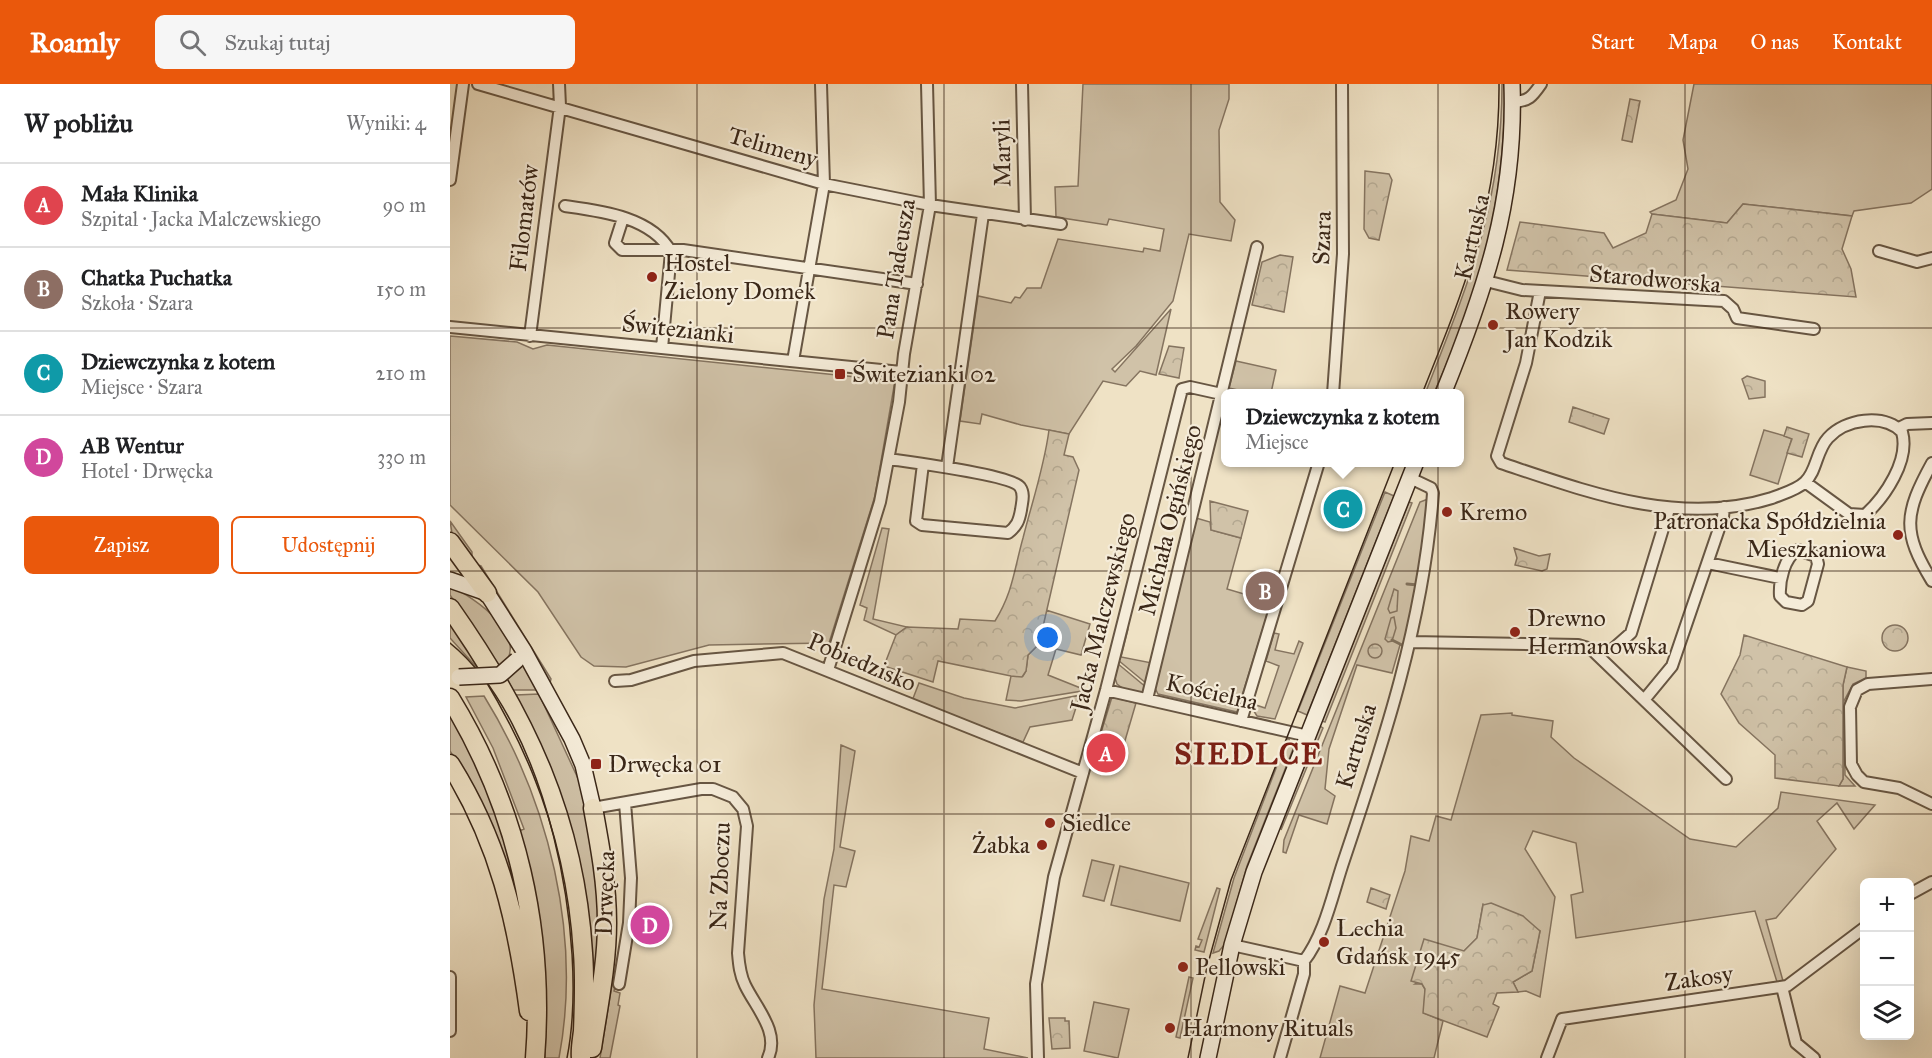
<!DOCTYPE html>
<html lang="pl">
<meta charset="utf-8">
<style>
:root{--surface:#fff;--page:#f6f6f6;--text:#202124;--muted:#757577;--line:#e0e0e0;--accent:#ea580c}
body{margin:0;font-family:"IM FELL Great Primer",serif;background:var(--page);color:var(--text)}
.controls{position:absolute;right:18px;bottom:18px;display:grid;overflow:hidden;border-radius:9px;box-shadow:0 6px 24px #0002}
.controls button{width:54px;height:54px;display:grid;place-items:center;padding:0;border:0;border-bottom:2px solid var(--line);background:var(--surface);color:var(--text);font:30px sans-serif}
.you{position:absolute;left:598px;top:554px;width:21px;height:21px;margin:-15px;border:4px solid #fff;border-radius:50%;background:#1a73e8;box-shadow:0 0 0 9px #1a73e833}
.badge{display:grid;place-items:center;width:39px;height:39px;border-radius:50%;background:var(--accent);color:#fff;font-size:20px;font-weight:700}
.pin{position:absolute;translate:-50% -50%;border:3px solid #fff;box-shadow:0 2px 6px #0006}
.popup{position:absolute;left:771px;top:305px;width:243px;height:78px;box-sizing:border-box;display:grid;place-content:center;border-radius:9px;background:var(--surface);filter:drop-shadow(0 2px 4px #0005);font-size:20px;white-space:nowrap;color:var(--muted)}
.popup b{font-size:22px;color:var(--text)}
.popup::after{content:'';position:absolute;left:50%;top:100%;margin-left:-12px;border:12px solid transparent;border-top-color:var(--surface)}
.list{margin:0;padding:0;list-style:none}
h2{display:flex;justify-content:space-between;align-items:center;height:78px;margin:0;padding:0 24px;font-size:26px}
h2 small{font-size:20px;font-weight:400;color:var(--muted)}
.list li{display:grid;grid-template-columns:39px 1fr auto;gap:18px;align-items:center;box-sizing:border-box;height:84px;padding:0 24px;border-top:2px solid var(--line)}
.list b{display:block;font-size:22px;white-space:nowrap}
.list p{margin:0;font-size:20px;white-space:nowrap;color:var(--muted)}
.list em{font-size:20px;font-style:normal;color:var(--muted)}
.actions{display:flex;gap:12px;padding:18px 24px}
.actions a{flex:1;padding:14px 0;border:2px solid var(--accent);border-radius:9px;text-align:center;font-size:21px;color:var(--accent)}
.actions .main{background:var(--accent);color:#fff}
.icon{flex:none;width:33px;height:33px;fill:none;stroke:currentColor;stroke-width:2;stroke-linecap:round;stroke-linejoin:round}
.map{position:relative;flex:none;width:1482px;height:974px;overflow:hidden}
header{display:flex;align-items:center;gap:36px;box-sizing:border-box;height:84px;padding:0 30px;background:var(--accent);color:#fff}
header strong{font-size:28px}
nav{display:flex;gap:33px;margin-inline-start:auto;font-size:21px}
.search{width:420px;height:54px;background:var(--page);display:flex;align-items:center;gap:15px;box-sizing:border-box;padding:0 21px;border-radius:9px;color:var(--muted);font-size:22px}
main{display:flex}
aside{flex:1;background:var(--surface)}
.map>svg:first-child{display:block}
</style>
<header>
<strong>Roamly</strong>
<div class="search"><svg class="icon" aria-label="search" viewBox="0 0 24 24"><circle cx="10" cy="10" r="6"/><path d="M15 15l6 6"/></svg>Szukaj tutaj</div>
<nav><a>Start</a><a>Mapa</a><a>O nas</a><a>Kontakt</a></nav>
</header>
<main>
<aside>
<h2>W pobliżu<small>Wyniki: 4</small></h2>
<ul class="list">
<li><span class="badge" style="background:#e0444e">A</span><div><b>Mała Klinika</b><p>Szpital · Jacka Malczewskiego</p></div><em>90 m</em></li>
<li><span class="badge" style="background:#8d6e63">B</span><div><b>Chatka Puchatka</b><p>Szkoła · Szara</p></div><em>150 m</em></li>
<li><span class="badge" style="background:#0f9aa8">C</span><div><b>Dziewczynka z kotem</b><p>Miejsce · Szara</p></div><em>210 m</em></li>
<li><span class="badge" style="background:#d1479c">D</span><div><b>AB Wentur</b><p>Hotel · Drwęcka</p></div><em>330 m</em></li>
</ul>
<div class="actions"><a class="main">Zapisz</a><a>Udostępnij</a></div>
</aside>
<div class="map">
<svg width="1482" height="974" viewBox="0 0 1482 974">
<defs>
<pattern id="forest-crowns" width="20" height="18" patternUnits="userSpaceOnUse" patternTransform="scale(1.5)"><rect width="20" height="18" fill="#d0c2a8"/><path d="M2 6a3 3 0 1 1 6 0M12 15a3 3 0 1 1 6 0" fill="none" stroke="#b3a790"/></pattern>
<pattern id="wetland-marsh" width="20" height="14" patternUnits="userSpaceOnUse" patternTransform="scale(1.5)"><rect width="20" height="14" fill="#d0c2a8"/><path d="M1 5h8M5 5V1M11 12h8M15 12V8" fill="none" stroke="#b3a790"/></pattern>
</defs>
<rect width="100%" height="100%" fill="#efe2c5"/>
<filter id="stains"><feTurbulence type="fractalNoise" baseFrequency=".00333" numOctaves="4"/><feColorMatrix values="0 0 0 0 .2 0 0 0 0 .09 0 0 0 0 .02 0 0 0 .5 -.17"/></filter>
<radialGradient id="worn" r=".72"><stop offset=".6" stop-color="#630" stop-opacity="0"/><stop offset="1" stop-color="#630" stop-opacity=".3"/></radialGradient>
<!-- green -->
<path fill="#d0c2a8" stroke="#857460" stroke-width="1.5" d="M633 0H779V15L769 46 770 118 785 136 781 157 739 150 723 217 686 262 662 285 665 288 721 225 706 291 690 287 676 302 653 297 619 350 571 341 532 330 530 340 510 337 528 212 561 219 565 213 570 214 577 204H591L608 155 693 168 694 164 710 167 714 145 659 135 657 141 606 133 605 103 628 102Z
M1052 0H1055C1055 66 1047 130 1029 194 1017 233 1000 272 984 309L975 310C1018 200 1052 121 1052 0Z
M1244 0H1482V105L1461 119 1404 127 1402 132 1293 120 1277 139 1202 130 1200 128 1226 116 1238 85 1233 56Z
M0 252 67 258 83 265 97 261 445 297 425 412 379 559 259 561 176 583 144 582 131 573 88 508 0 421Z
M786 277 826 286 821 309H801L779 304Z
M1314 346 1342 354 1328 400 1300 391Z
M935 408 944 412 857 631 848 627Z
M978 415 965 517 954 562 950 561 942 589 907 581 879 665 875 705 885 712 877 740 849 731 836 769 833 768 834 756 970 418Z
M959 418 962 419 875 638 872 637Z
M746 434 760 438 761 446 791 454 777 505 821 518 787 628 708 610 705 604Z
M0 437 22 468V473L2 449Z
M432 444 439 445 423 535 457 543 446 551 414 536 417 524 410 521Z
M25 480 31 482 101 595 99 603Z
M0 503C25 512 84 556 50 584L0 511Z
M596 526 640 540 631 571 606 565 598 591 633 605 632 607 571 617 556 616 561 592H573L576 587 578 571 589 560Z
M0 536 32 581 30 587 0 554Z
M676 543 678 545 671 573 702 579 697 600 668 576Z
M824 549 829 550 825 566 844 570 849 557 853 559 825 635 807 632 802 624 803 620 815 624 829 582 816 577Z
M71 578 87 606H63L57 595Z
M667 579 697 604 696 607C688 611 674 606 667 600L664 591Z
M1397 583 1416 587V594L1403 600 1394 617 1395 691 1405 702H1389L1393 695V601Z
M469 599 514 614 565 624 630 611 622 636 580 643 573 658 462 617Z
M89 610 131 701 153 810 140 947 102 689 66 611Z
M34 612C99 717 132 851 109 974H95C98 895 90 823 69 747L74 745 43 664 16 613Z
M0 627 13 650 56 752 81 884 19 698 0 667Z
M1062 629V631L1103 637 1101 653 1124 674 1240 755 1286 763 1328 724 1331 708 1425 721 1404 745 1387 719 1367 737 1386 765 1326 834 1316 836 1333 897 1327 898 1305 827 1126 854 1121 811 1133 808 1126 759 1083 747 1075 765 1105 813 1090 913 1076 907 1068 908 1063 898 1082 887 1090 847 1033 820 1027 854 1014 867 965 900H972L975 905 974 929 993 937 984 974H870L890 902 915 909 955 787 961 752 979 757 986 732 1001 736 1031 631Z
M870 642 873 644 831 746 833 735Z
M838 653 843 665 797 782 775 860 769 867 763 869 784 794Z
M391 661 405 667 390 763 405 767 396 803 384 801 372 905 539 934 534 965 578 974H366L364 921 374 815 384 765Z
M642 776 664 781 654 817 633 812Z
M670 782 739 799 730 837 661 821Z
M767 804 770 805 754 868 745 866 746 862 749 863 752 856 748 855Z
M739 893 743 894 730 954 726 953Z
M162 901 165 902 164 907 170 909 168 921 170 922 160 974H150Z
M644 918 679 925 668 974 634 967Z"/>
<!-- forest -->
<path fill="url(#forest-crowns)" stroke="#857460" stroke-width="1.5" d="M1180 15 1190 17 1182 58 1172 56Z
M915 87 939 90 942 96 929 156 919 154 914 145Z
M1293 120 1402 132 1392 165 1401 185 1406 213 1057 186 1070 138 1154 149 1163 164 1196 149 1202 130 1277 139Z
M830 171 843 173 834 228 802 221 812 178Z
M719 262 734 264 729 294 709 290Z
M1297 292 1315 297V313L1299 315 1292 295Z
M1123 323 1159 335 1154 350 1119 338Z
M1337 343 1359 350 1352 373 1337 369 1342 355 1334 352Z
M599 346 619 350 614 371 623 373 629 386 589 560 578 571 576 587 572 593 561 592 488 577 483 598 434 582 446 551 457 543 508 545 510 535 545 537C563 508 564 486 573 454 582 418 594 384 599 346Z
M760 417 798 427 791 454 761 446Z
M1064 464 1089 472 1100 470 1097 485 1092 487 1065 481 1067 474Z
M1432 554a13 13 0 1 1 26 0a13 13 0 1 1-26 0Z
M1294 551 1397 583 1393 601V695L1389 702 1325 694V671L1289 639 1271 610 1290 571Z
M662 613 686 619 674 660 650 652Z
M921 804 940 811 936 825 917 818Z
M1041 819 1073 832 1090 847 1082 887 1063 898 1068 908 1047 909 1043 920 1049 923 1037 953 973 929 975 905 972 900 961 897 974 855 1014 867 1027 854 1033 821Z
M599 934H615V937H619L620 964 602 965Z"/>
<!-- wetland -->
<path fill="url(#wetland-marsh)" stroke="#857460" stroke-width="1.5" d="M944 505 948 507 947 527 940 529 938 525Z
M944 533 946 544 942 557 938 558 935 555 941 534Z
M918 567a7 7 0 1 1 14 0a7 7 0 1 1-14 0Z"/>
<g fill="none" stroke-linecap="round" stroke-linejoin="round">
<!-- stream -->
<path stroke="#81715c" stroke-width="3" d="M957 500 968 501
M942 556 954 562"/>
<defs>
<path id="street" d="M28 0 374 100 480 121 611 140
M572 0 575 136
M1063 18C1079 17 1082 13 1091 0
M0 96 13 0
M115 122C151 127 202 133 221 168L212 264
M173 134 165 159 172 166H233L467 200
M1429 167 1467 178 1482 174
M1036 197 1072 206 1274 217 1283 225 1287 234 1364 245
M1090 207 1076 279 1047 372 1051 379C1138 408 1229 443 1322 414 1332 410 1347 406 1355 398 1367 387 1366 367 1378 354 1395 335 1433 329 1452 348 1460 376 1435 413 1415 431L1399 430 1355 398
M0 243 451 288
M80 252 110 22 109 0
M343 277 374 100 371 0
M883 310 893 170 892 0
M1449 344 1457 340 1482 339
M439 375C459 378 561 391 570 403 575 410 572 418 571 426 569 437 567 442 558 449L472 441 466 437 473 380
M1482 379C1454 430 1452 448 1482 497
M497 383 533 130
M1348 466 1366 472 1368 480 1358 517 1352 521 1336 518 1330 512C1329 498 1334 473 1348 466Z
M1258 479 1330 494
M961 558 1128 561 1141 565 1276 695
M1164 564 1181 549 1219 425
M378 586 430 418 449 318 454 270 480 121 477 0
M1482 595 1418 600 1407 606 1400 623 1401 680 1407 691 1414 698 1449 704 1482 720
M165 597 181 596 244 577 333 569 633 689
M656 606 858 652
M697 615 807 163
M1194 616 1222 582 1273 433 1274 423
M791 637 869 378
M143 724 251 705H263L283 713 293 725 297 742 288 869C289 881 290 891 295 901 306 924 330 948 318 974
M1460 810 1482 798
M782 861 854 877
M854 877C875 850 883 808 894 776 934 657 974 536 983 409L981 404 960 394
M0 893V947
M169 900 179 839 181 794 175 719
M1332 903 1346 959 1364 974
M588 974 586 900 604 793 656 606 732 305 740 303 776 311
M830 974 854 890V877
M1097 974 1112 935 1337 902 1414 844"/>
<path id="secondary" d="M993 310C1036 204 1066 116 1062 0
M0 496 37 509 74 567 122 655 133 681 143 724
M758 974 782 861 804 788 966 378"/>
<path id="primary" d="M0 458 37 509
M0 524C76 632 125 735 133 869 135 894 134 921 133 947 132 956 130 965 131 974
M0 614C67 723 95 847 85 974
M0 680C49 758 67 837 79 927
M142 964C148 923 157 881 157 839 157 800 150 762 143 724"/>
</defs>
<!-- street casing -->
<use href="#street" stroke="#675643" stroke-width="14"/>
<!-- secondary casing -->
<use href="#secondary" stroke="#3a2718" stroke-width="18"/>
<!-- primary casing -->
<use href="#primary" stroke="#3a2718" stroke-width="21"/>
<!-- street -->
<use href="#street" stroke="#f5ecd9" stroke-width="10"/>
<!-- secondary -->
<use href="#secondary" stroke="#f5ecd9" stroke-width="15"/>
<!-- primary -->
<use href="#primary" stroke="#efe2c5" stroke-width="18"/>
<!-- tram -->
<path stroke="#3a2718" stroke-width="1.5" d="M972 310C1015 203 1050 117 1049 0
M0 559C97 637 140 857 117 974
M738 974 757 883 781 796 945 378"/>
<defs>
<path id="secondary-bridge" d="M9 593 50 591 67 576"/>
</defs>
<!-- secondary-bridge casing -->
<use href="#secondary-bridge" stroke="#3a2718" stroke-width="18" stroke-linecap="butt"/>
<!-- secondary-bridge -->
<use href="#secondary-bridge" stroke="#f5ecd9" stroke-width="15"/>
</g>
<!-- grid -->
<path fill="none" stroke="#3a2718" stroke-width="1.5" stroke-opacity="0.55" d="M247 0V974M494 0V974M741 0V974M988 0V974M1235 0V974M0 244H1482M0 487H1482M0 730H1482"/>
<!-- markers -->
<g fill="#8f2418" stroke="#f5ecd9" stroke-width="2">
<circle cx="202" cy="193" r="6"/>
<circle cx="1043" cy="241" r="6"/>
<rect x="384" y="284" width="12" height="12" rx="3"/>
<circle cx="997" cy="428" r="6"/>
<circle cx="1448" cy="451" r="6"/>
<circle cx="1065" cy="548" r="6"/>
<rect x="140" y="674" width="12" height="12" rx="3"/>
<circle cx="600" cy="739" r="6"/>
<circle cx="592" cy="761" r="6"/>
<circle cx="874" cy="858" r="6"/>
<circle cx="733" cy="883" r="6"/>
<circle cx="720" cy="944" r="6"/>
</g>
<g text-anchor="middle" stroke-width="4.5" stroke-linejoin="round" paint-order="stroke">
<!-- street labels -->
<g font-size="24" fill="#3a2718" stroke="#f5ecd9">
<text transform="translate(323 63) rotate(16)" y="8">Telimeny</text>
<text transform="translate(552 69) rotate(-91)" y="8">Maryli</text>
<text transform="translate(74 134) rotate(-83)" y="8">Filomatów</text>
<text transform="translate(1022 153) rotate(-77)" y="8">Kartuska</text>
<text transform="translate(872 154) rotate(-88)" y="8">Szara</text>
<text transform="translate(446 185) rotate(-81)" y="8">Pana Tadeusza</text>
<text transform="translate(1205 195) rotate(5)" y="8">Starodworska</text>
<text transform="translate(228 245) rotate(6)" y="8">Świtezianki</text>
<text transform="translate(720 436) rotate(-76)" y="8">Michała Ogińskiego</text>
<text transform="translate(653 528) rotate(-76)" y="8">Jacka Malczewskiego</text>
<text transform="translate(412 578) rotate(23)" y="8">Pobiedzisko</text>
<text transform="translate(762 608) rotate(13)" y="8">Kościelna</text>
<text transform="translate(906 662) rotate(-73)" y="8">Kartuska</text>
<text transform="translate(270 792) rotate(-88)" y="8">Na Zboczu</text>
<text transform="translate(155 809) rotate(-88)" y="8">Drwęcka</text>
<text transform="translate(1249 894) rotate(-8)" y="8">Zakosy</text>
</g>
<!-- poi labels -->
<g font-size="24" fill="#3a2718" stroke="#f5ecd9" text-anchor="start">
<text x="214" y="187">Hostel<tspan x="214" dy="28">Zielony Domek</tspan></text>
<text x="1055" y="235">Rowery<tspan x="1055" dy="28">Jan Kodzik</tspan></text>
<text x="402" y="298">Świtezianki 02</text>
<text x="1009" y="436">Kremo</text>
<text x="1436" y="445" text-anchor="end">Patronacka Spółdzielnia<tspan x="1436" dy="28">Mieszkaniowa</tspan></text>
<text x="1077" y="542">Drewno<tspan x="1077" dy="28">Hermanowska</tspan></text>
<text x="158" y="688">Drwęcka 01</text>
<text x="612" y="747">Siedlce</text>
<text x="580" y="769" text-anchor="end">Żabka</text>
<text x="886" y="852">Lechia<tspan x="886" dy="28">Gdańsk 1945</tspan></text>
<text x="745" y="891">Pellowski</text>
<text x="732" y="952">Harmony Rituals</text>
</g>
<!-- district labels -->
<g font-size="30" font-weight="bold" letter-spacing="1.5" fill="#7a1f14" stroke="#f5ecd9">
<text x="799" y="680">SIEDLCE</text>
</g>
</g>
<rect width="100%" height="100%" filter="url(#stains)"/>
<rect width="100%" height="100%" fill="url(#worn)"/>
</svg>
<div class="controls">
<button>+</button>
<button>−</button>
<button><svg class="icon" aria-label="layers" viewBox="0 0 24 24"><path d="M12 4l9 5-9 5-9-5zM3 14l9 5 9-5"/></svg></button>
</div>
<div class="you"></div>
<div class="pin badge" style="left:656px;top:669px;background:#e0444e">A</div>
<div class="pin badge" style="left:815px;top:507px;background:#8d6e63">B</div>
<div class="pin badge" style="left:893px;top:425px;background:#0f9aa8">C</div>
<div class="popup"><b>Dziewczynka z kotem</b>Miejsce</div>
<div class="pin badge" style="left:200px;top:841px;background:#d1479c">D</div>
</div>
</main>
